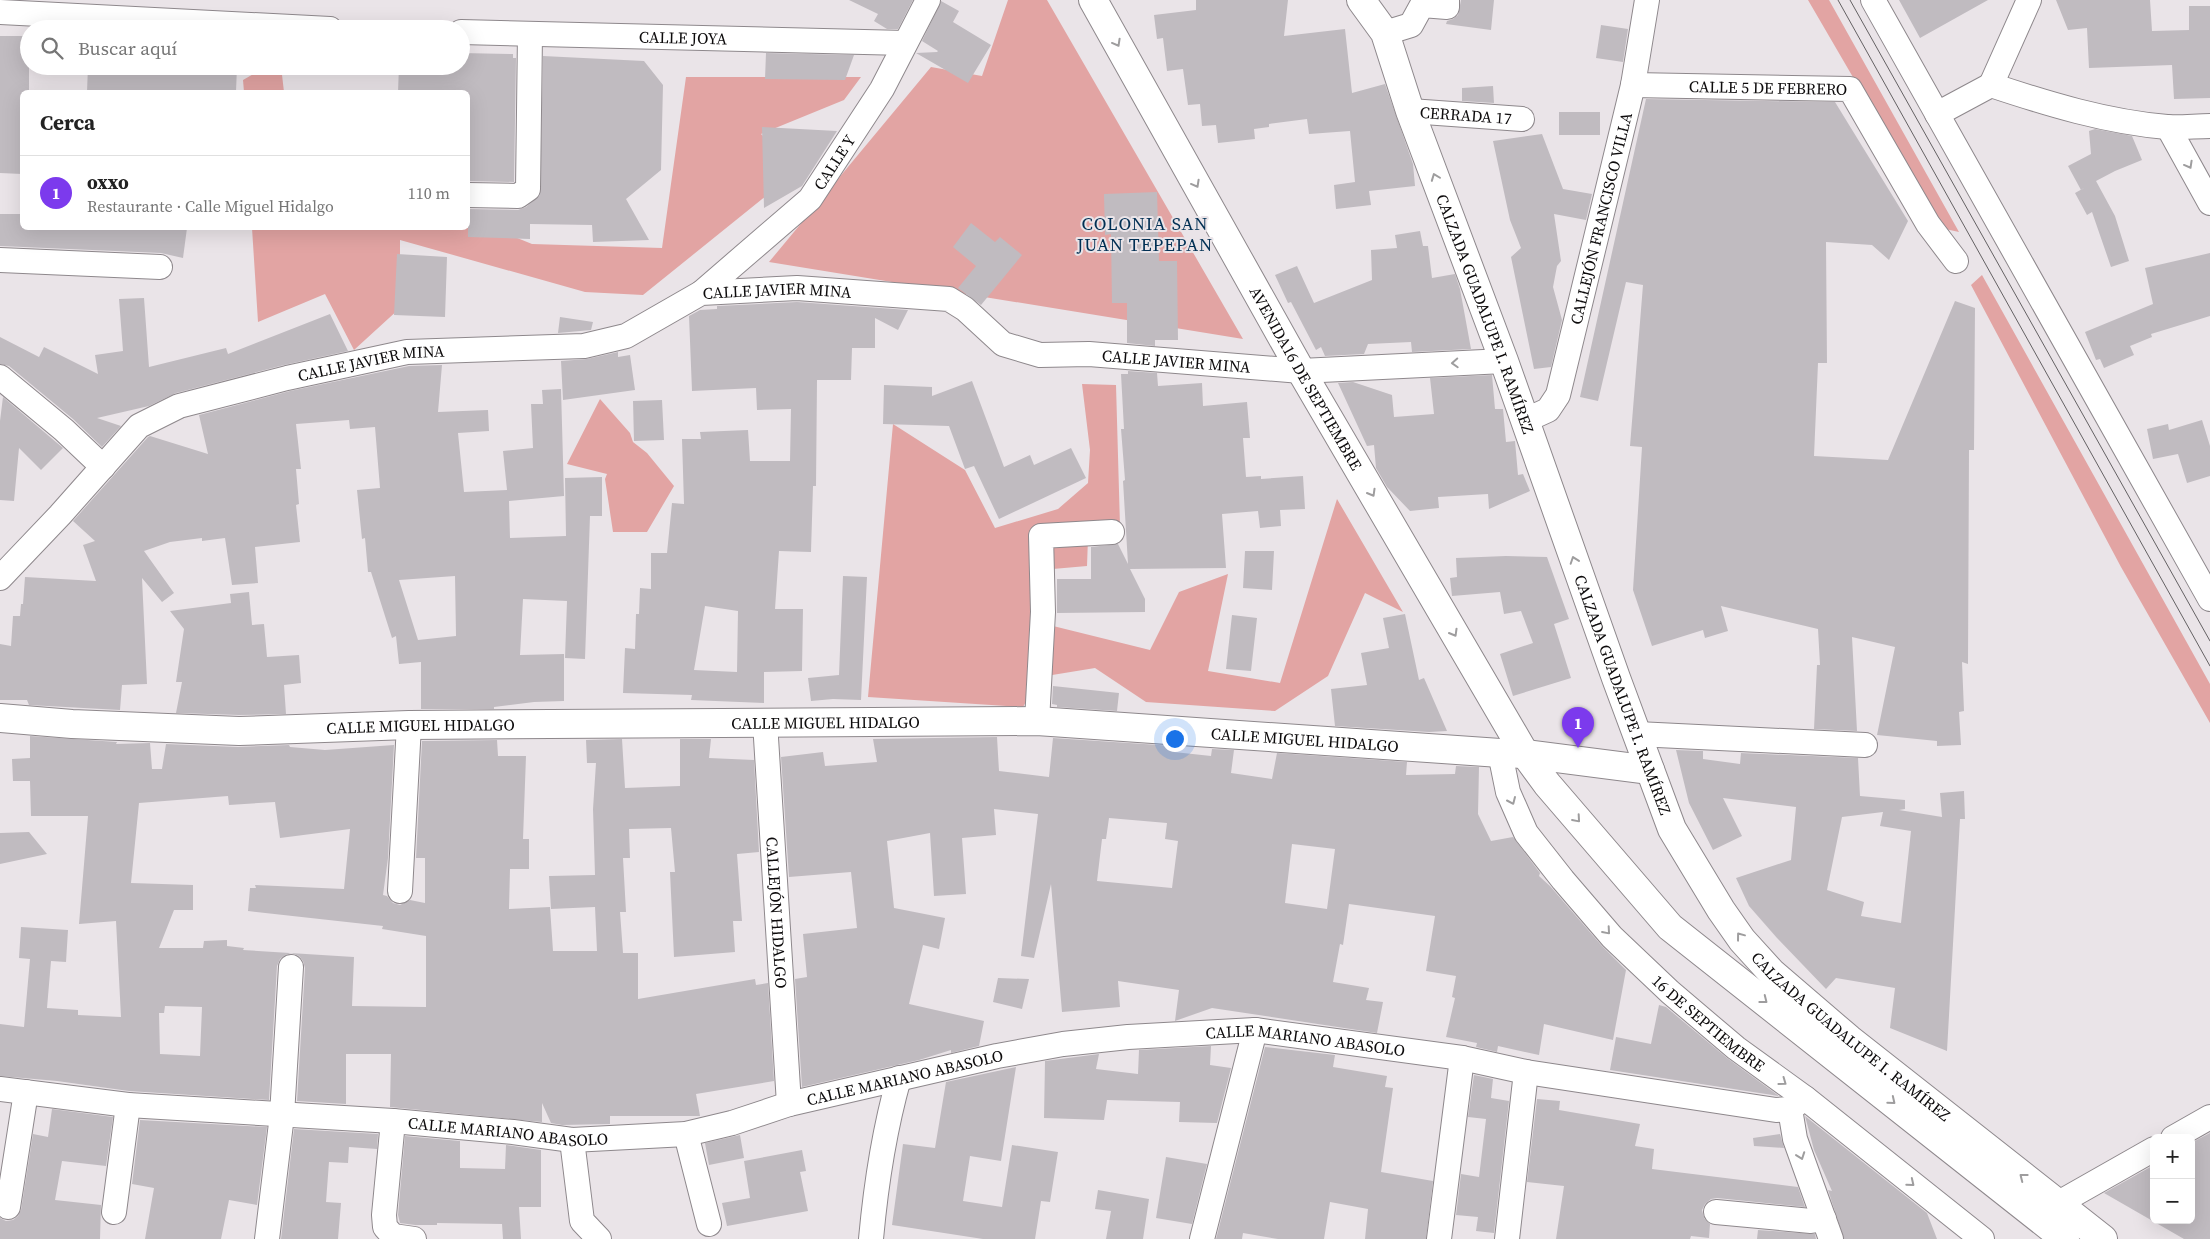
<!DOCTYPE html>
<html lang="es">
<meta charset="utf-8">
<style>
:root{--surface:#fff;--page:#f6f6f6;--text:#222;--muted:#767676;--line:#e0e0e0;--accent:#7c3aed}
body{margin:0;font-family:"Source Serif 4",serif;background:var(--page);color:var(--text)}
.controls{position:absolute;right:15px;bottom:15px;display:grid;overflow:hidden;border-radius:8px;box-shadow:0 5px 20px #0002}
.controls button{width:45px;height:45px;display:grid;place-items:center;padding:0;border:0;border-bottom:1px solid var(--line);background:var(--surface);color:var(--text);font:25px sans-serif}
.you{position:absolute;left:1174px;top:738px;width:18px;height:18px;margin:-12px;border:4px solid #fff;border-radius:50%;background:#1a73e8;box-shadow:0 0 0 8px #1a73e833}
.badge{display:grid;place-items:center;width:32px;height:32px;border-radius:50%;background:var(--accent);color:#fff;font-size:16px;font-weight:700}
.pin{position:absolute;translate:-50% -41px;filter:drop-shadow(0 1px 2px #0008)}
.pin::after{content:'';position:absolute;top:26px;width:18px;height:15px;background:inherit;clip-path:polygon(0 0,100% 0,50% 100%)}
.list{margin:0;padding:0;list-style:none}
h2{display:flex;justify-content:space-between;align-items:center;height:65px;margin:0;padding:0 20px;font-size:21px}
h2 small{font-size:16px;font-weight:400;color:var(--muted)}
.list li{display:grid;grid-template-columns:32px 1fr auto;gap:15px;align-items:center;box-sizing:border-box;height:75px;padding:0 20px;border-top:1px solid var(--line)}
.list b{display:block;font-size:19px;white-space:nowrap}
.list p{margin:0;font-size:16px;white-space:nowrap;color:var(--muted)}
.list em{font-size:16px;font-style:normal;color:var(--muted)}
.icon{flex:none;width:28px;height:28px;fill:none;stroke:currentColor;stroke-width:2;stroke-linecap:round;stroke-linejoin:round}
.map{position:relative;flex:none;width:2210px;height:1239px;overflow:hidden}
.search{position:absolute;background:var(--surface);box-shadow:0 5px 20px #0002;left:20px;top:20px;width:450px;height:55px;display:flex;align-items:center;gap:12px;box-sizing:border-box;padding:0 18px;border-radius:28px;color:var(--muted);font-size:19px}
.panel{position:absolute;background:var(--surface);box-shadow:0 5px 20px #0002;left:20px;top:90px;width:450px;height:140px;border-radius:8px}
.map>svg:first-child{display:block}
</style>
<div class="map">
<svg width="2210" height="1239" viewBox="0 0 2210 1239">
<rect width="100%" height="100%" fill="#eae4e8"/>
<!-- green -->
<path fill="#e2a4a3" d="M1008 0H1047L1243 339 769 262 931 67 982 76Z
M1808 0H1829L1959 232 1936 227 1882 127Z
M267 66H281L284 92H244L243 80Z
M686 77H861L844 100 761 134 797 171 643 295 585 292 400 240V308L354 350 325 294 258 322 252 228H468V218L532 244 662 248Z
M1982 275 2210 684V723L2121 567 1971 285Z
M1082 384 1116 385 1120 526 1088 538 1087 566 1030 571 1045 624 1150 650 1179 592 1228 574 1208 671 1280 683 1337 499 1403 612 1365 593 1328 676 1275 711 1146 702 1095 668 1040 677 1023 707 868 697 893 424 965 470 995 528 1058 509 1088 483 1090 450Z
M600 399 630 433 633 442 647 453 674 486 647 532H613L605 479 607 474 567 464Z"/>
<!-- building -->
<path fill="#c0bbc0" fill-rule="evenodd" d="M849 0H913L898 29H887L874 21 878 14Z
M1196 0H1288L1284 36 1345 29 1352 93 1385 84 1413 164 1415 186 1369 191 1371 205 1336 209 1334 185 1355 182 1350 131 1309 134 1307 119 1269 124V127L1254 129 1255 139 1218 143 1216 125 1202 126 1200 104 1188 105 1183 69 1167 71 1163 38 1157 39 1154 15 1196 10Z
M1461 0H1494L1491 30 1446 24 1447 21 1453 19 1458 15Z
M1899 0H1988L1920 38Z
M2056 0H2150L2152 31 2189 30V6H2210V98L2174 99 2172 65 2089 68 2087 28 2068 30Z
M941 1 959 11 953 22 991 45 968 83 916 53 937 52 938 51 922 41Z
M1601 25 1628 29 1623 62 1596 58Z
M0 36H29V92H22V174L0 173Z
M461 53 513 54V58H516L514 182 468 181V92H398L399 66H461Z
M766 53 854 55 845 80 765 79Z
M543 56 644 61 663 85 661 170 626 199 649 240 593 242 592 225 530 224V239L468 237V209L518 210 526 207 540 195Z
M88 66H237L236 92H87Z
M1493 86 1494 103 1462 101V88Z
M1646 99 1835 102 1908 221 1889 260 1872 245 1826 242 1827 363H1818L1814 456 1888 460 1955 301 1975 308 1974 450H1969L1968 664 1962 662 1964 711 1959 712 1961 745 1937 746V741L1877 735 1895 647 1852 637 1857 731 1814 729 1817 665H1820L1818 629 1721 606 1728 631 1705 638 1703 630 1652 646 1633 590 1642 447 1630 446 1643 285 1626 282 1598 401 1580 397Z
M1559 112H1600V135H1559Z
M762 127 837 131 802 186 764 208Z
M2095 129 2132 136 2142 160 2115 171 2096 181 2115 216 2129 261 2111 267 2092 212 2087 215 2075 193 2084 188 2081 190 2068 166 2091 154 2089 131Z
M1542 134 1563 189 1592 194 1586 220 1554 214 1561 261 1557 266 1553 287 1562 320 1551 367 1534 369 1511 257 1521 248 1510 220 1493 141Z
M1157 192 1159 261H1177L1178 340H1155V346L1127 343V303H1112L1111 234 1105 235 1104 194Z
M0 214H22V228H187L183 258 161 253 0 246Z
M971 223 995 242 1000 237 1022 255 981 305 958 288 976 266 953 247Z
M1420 231 1423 246H1428L1432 278 1455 274 1460 289 1471 349 1412 352 1411 342 1368 344 1364 354 1325 356 1321 347 1316 350 1291 302 1288 303 1275 275 1297 266 1314 303 1372 280 1371 250 1397 248 1395 235Z
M2210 253V316L2151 334 2152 337 2130 346 2134 355 2104 368 2100 359 2096 360 2085 332 2153 304 2145 268Z
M397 254 447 257 445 317 394 315Z
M144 298 149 367 226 348 228 354 330 314 348 351 284 365 176 393 149 406 97 418 121 426 102 447 73 419 9 366 0 364V337L39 357 44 347 98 374 95 355 123 351 119 299Z
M797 302 908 310 898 330 875 318V348H852L851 380H817L816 486H813L811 552 779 551 775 609H803L802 671 764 672V703L691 700 692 695 623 693 625 648 635 649 636 614H639L640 588 651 589V553H667L672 503 684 504 682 439H701L700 432 748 430 750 461H790L791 409 757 410 756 388 692 391 689 316 700 310 717 309V306ZM705 606 738 611 737 672 694 670Z
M560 317 593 322 591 330 558 333Z
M618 352V357L630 355 635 390 563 400 561 361 587 359Z
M442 365 438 412 488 410 489 431 458 433 464 492 507 490 503 451 533 448 531 404H543L542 390 561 389 564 496 509 501 510 538 566 536 565 478 602 477V516H590L585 659 565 658 567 601 523 599 520 655 564 654V701L534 702 494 707V709H421V662L399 664 396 636 392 638 371 572H368L365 538 362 539 357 490 380 488 375 427 350 429 349 420 296 424 301 469H296L299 504 296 505 300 542 255 547 258 583 232 585 225 538 202 541V538L170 542 144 551 174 593 162 602 142 578 147 684 122 685 120 710 29 705 27 700H0V644L11 646 13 616H20L21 604H23L25 577 96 581 83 545 95 541 73 521 148 437 150 436 208 454 199 415 290 391 409 366ZM455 576 456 636 418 640 399 580Z
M1128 371 1157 373 1158 386 1202 383 1203 406 1247 402 1250 438H1243L1246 477 1261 476V479L1303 476 1305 509 1280 510 1281 526 1260 528 1258 511 1222 514 1226 568 1130 569 1145 599V612L1057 613V579H1091V547L1118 544 1128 564 1123 481 1125 480 1121 429H1124L1121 374H1128Z
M1492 375 1495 409H1503L1506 442 1515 441 1518 475 1523 474 1530 491 1489 509 1488 494 1438 497 1439 508 1410 511 1387 487 1376 468 1374 445 1367 446 1338 383 1353 382 1392 395 1394 417 1434 414 1430 378Z
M972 381 1004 467 1030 455 1034 465 1071 448 1086 478 999 519 974 466 965 469 949 426 883 424 884 385 932 387V396Z
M3 397 63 448 41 470 19 448 14 501 0 500V421Z
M662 400 664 440 634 441 633 401Z
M2202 420 2210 446V476L2187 483 2178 454 2153 459 2147 429 2168 424 2169 430Z
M1245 551H1274L1272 590 1243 588Z
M1506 556 1547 557 1569 619 1554 624 1571 678 1513 696 1500 654 1533 643 1521 611 1504 614 1500 592 1452 596 1450 578 1457 577 1456 558Z
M843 576 867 577 861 700 833 699 811 701 808 678 839 675Z
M249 592 252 625 264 624 267 657 299 655 301 683 284 685 286 714 239 715 176 713 182 682H176L184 629 170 611 231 603 230 594Z
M1405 614 1419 680 1424 678 1447 731 1429 732 1335 726 1331 689 1367 685 1361 653 1389 648 1383 618Z
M1232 615 1257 618 1251 671 1226 669Z
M1053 686 1119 693 1117 711 1057 707V705L1052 704Z
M30 736 117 742 116 744 150 743 152 769H162L166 744 238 747 289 745 290 747 325 750 394 745 388 858 383 895 387 896 393 903 400 905 410 900 425 903V858H416L422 741 497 740 498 756H526L523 839H529V869H510L509 909 550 907 553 951H597L595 907 551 909 549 876 595 875 593 809 596 763H587L586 740 622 739 625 788 680 786V739H711L709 758 754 760 759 852 737 854 742 921H733L735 952 674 957 670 872H675L671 828 629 829 630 858H623L626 912H620L623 953H638V999L755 979 756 985 768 983 774 1081 696 1094 700 1116H610V1124L562 1125 551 1123 542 1103V1122L390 1107 391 1054H346V1104L297 1101 305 968 303 961 299 956 291 953 285 955 280 959 277 966 269 1100 129 1091 57 1081 0 1076V1024L24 1027 30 959 19 958 21 927 68 930 66 962 51 961 47 1008 78 1010V1015L121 1017 116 921 79 924 88 816H31L30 781H13L12 759 30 758ZM228 796 229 805 275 802 280 838 350 829 344 889 255 885 256 888H250L248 911 383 926 382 929 426 936V1007L352 1006 354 957 243 950 244 948 227 946V940L204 941 203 948H159L174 910H193V885L131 883 139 803ZM165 1006 202 1007 200 1056 160 1054 159 1013H164Z
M997 737 999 771 1049 777 1053 738 1174 746V752L1211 756 1212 749 1234 750 1231 773 1272 779 1277 753 1407 762 1406 775 1455 774 1456 766 1479 767 1478 814 1491 841 1513 837 1540 873 1539 876 1550 886 1602 946 1626 970 1613 1040 1544 1024 1539 1055 1498 1046 1497 1052 1476 1047 1477 1043 1446 1037 1455 998 1452 997 1456 976 1426 971 1435 916 1349 904 1343 945 1340 944 1333 982 1369 988 1366 1000 1383 1002 1377 1033 1212 1008 1175 1021 1179 990 1118 981 1120 1007 1062 1012 1051 884 1034 958 1021 956 1038 814 994 809 996 835 962 838 966 894 934 896 930 833 887 841 894 908 945 918 939 949 923 945 909 1004 984 1021 979 1046 951 1053V1050L919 1060 802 1087 795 979 807 977 803 934 857 928 851 872 789 877 781 757 823 752 825 766 877 762 873 739ZM1109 818 1167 823 1165 839 1178 841 1172 888 1097 881 1102 839H1106ZM1292 844 1335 849 1327 909 1285 903Z
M1676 750 1703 751V759L1740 764 1741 753 1858 758 1860 796 1905 800V809L1899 810 1942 817 1940 793 1964 791 1965 819H1960L1947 1051 1890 1028 1895 988 1836 978 1826 989 1777 938 1749 906 1736 878 1791 860 1796 807 1723 798 1742 836 1713 850 1689 803ZM1883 812 1880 826 1911 831 1901 923 1861 916 1864 902 1827 890 1842 817Z
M29 832 47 854 0 864V833Z
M998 978 1029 979 1022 1009 993 1002Z
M1659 1005 1666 1007 1727 1058 1779 1096 1610 1070 1616 1037 1651 1044Z
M1211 1046 1210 1065 1231 1068 1217 1123 1179 1122 1180 1102 1107 1100 1104 1120 1044 1118 1045 1061 1099 1054 1096 1069 1138 1074 1139 1050Z
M1265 1047 1335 1055 1333 1067 1387 1076 1385 1087 1393 1088 1381 1172 1433 1181 1426 1239H1365L1368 1209 1330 1202 1324 1239H1278L1243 1233 1242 1239H1216Z
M1016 1067 1001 1161 970 1156 963 1201 1002 1207 1012 1145 1058 1152 1050 1202 1041 1201 1035 1239H983L892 1225 903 1144 935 1148 946 1082Z
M1474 1075 1493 1079 1491 1098 1509 1101 1494 1233 1476 1231 1478 1217 1456 1215 1461 1174 1479 1177 1486 1119 1468 1117Z
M1537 1099 1560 1101 1559 1110 1640 1124 1635 1146 1654 1149 1652 1169 1798 1187 1805 1207 1717 1198 1711 1199 1705 1204 1702 1210 1704 1218 1710 1224 1709 1238 1691 1236 1690 1239H1556L1564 1186 1527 1182Z
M52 1109 113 1117 106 1166 62 1161 55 1200 101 1205 100 1239H0V1218L6 1221 13 1220 18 1216 21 1210 33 1134 48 1137Z
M1805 1116 1927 1213 1937 1239H1844L1828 1190 1832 1191 1814 1150Z
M140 1120 267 1127 257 1205 229 1200 221 1239H145L154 1188 132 1184Z
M294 1129 378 1134 377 1149 349 1147 348 1163 329 1162 326 1202 341 1203 338 1239H281Z
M2210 1133V1239H2184L2104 1193 2154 1165V1220H2191V1143Z
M1780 1134 1784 1148 1754 1146 1753 1138Z
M740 1135 744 1158 709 1165 705 1143Z
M405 1136 460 1141V1168L505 1169 506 1145 541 1150V1207H519L521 1239H503L502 1224 437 1223V1225H415L400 1223 398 1215Z
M802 1150 806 1171 800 1172 808 1211 727 1226 722 1203 750 1198 744 1161Z
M1166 1157 1207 1164 1192 1224 1156 1218Z
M1098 1190 1149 1199 1143 1239H1106L1111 1211 1095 1209Z
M1758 1230 1815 1234 1816 1239H1757Z"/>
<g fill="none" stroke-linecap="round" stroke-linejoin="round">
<defs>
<g id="street">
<path d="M1873 0 2210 599"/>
<path d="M0 12 330 29"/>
<path id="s1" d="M461 32 905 43"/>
<path d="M1385 33 1411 25 1422 5 1447 7V0"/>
<path id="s2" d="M1633 85 1850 89 1928 224 1956 261"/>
<path d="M1991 85C2048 104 2107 122 2167 127 2181 128 2196 126 2210 126"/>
<path d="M1991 85 2029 0"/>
<path id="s3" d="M1410 111 1522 119"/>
<path d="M1937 114 1991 85"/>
<path d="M2168 127 2210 203"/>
<path d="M468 195 518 196 528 189 530 34"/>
<path d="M0 260 160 267"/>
<path id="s4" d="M701 293 810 199 882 89 928 0"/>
<path d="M0 377 64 430 103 467"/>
<path id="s5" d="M1526 420 1548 410 1558 395 1633 85 1647 0"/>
<path id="s6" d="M0 578 60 515 139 426 179 406 287 378 407 352 584 346 626 336 701 293 797 288 949 299 965 309 1003 344 1040 355 1089 354 1301 371 1504 361"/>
<path d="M1037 721 1043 612 1041 536 1112 532"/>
<path id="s7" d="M765 722 789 1104"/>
<path d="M1637 734 1865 745"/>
<path id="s8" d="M1500 753 1508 792 1526 833 1563 880 1612 937 1670 992 1736 1048 1805 1098 1982 1239"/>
<path d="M400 891 409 725"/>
<path id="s9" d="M0 1089 128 1105 393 1121 513 1132 572 1140 686 1134 732 1123 789 1104 997 1056 1063 1044 1128 1037 1255 1030 1462 1058 1526 1072 1776 1110 1790 1109 1805 1098"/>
<path d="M1790 1109 1795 1139 1831 1239"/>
<path d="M393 1121 384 1215 385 1227 393 1236 414 1239"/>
<path d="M686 1134 709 1224"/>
<path d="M2173 1138 2210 1117"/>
<path d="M572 1140 582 1221 599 1239"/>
<path d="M2057 1204 2154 1149"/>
<path d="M8 1207 26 1092"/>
<path d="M114 1212 128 1105"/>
<path d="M1716 1212 1811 1221 1824 1219"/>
<path d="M267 1239 282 1115 291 967"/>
<path d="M871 1239C876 1184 884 1131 899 1078"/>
<path d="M1202 1239 1255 1030"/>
<path d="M1439 1239 1462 1058"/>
<path d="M1507 1239 1526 1072"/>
</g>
<g id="secondary">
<path id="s10" d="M1093 0 1301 371 1525 754 1547 784 1670 927 2065 1239"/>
<path id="s11" d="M1361 0 1385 33 1410 111 1504 361 1616 678 1672 829 1721 910 1742 940 1772 973 1849 1039 2103 1239"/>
<path id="s12" d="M0 718 72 724 239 731 409 725 1037 721 1500 753 1525 754 1650 770"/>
</g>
</defs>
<!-- street casing -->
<use href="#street" stroke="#8e888c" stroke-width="26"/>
<!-- secondary casing -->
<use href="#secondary" stroke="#8e888c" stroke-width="30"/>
<!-- street -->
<use href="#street" stroke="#fff" stroke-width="24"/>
<!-- secondary -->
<use href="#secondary" stroke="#fff" stroke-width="28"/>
<!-- tram -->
<path stroke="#646163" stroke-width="1" d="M1838 0 2210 666
M1850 0 2210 641"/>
</g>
<!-- one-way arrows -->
<defs><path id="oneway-chevron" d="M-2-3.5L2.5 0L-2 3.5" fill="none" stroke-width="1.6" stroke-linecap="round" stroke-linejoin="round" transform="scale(1.25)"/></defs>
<g stroke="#9e9d9e">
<use href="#oneway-chevron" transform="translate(1117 43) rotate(61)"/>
<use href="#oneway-chevron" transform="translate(2189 165) rotate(61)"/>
<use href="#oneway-chevron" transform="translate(1435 177) rotate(-111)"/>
<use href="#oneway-chevron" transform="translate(1196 184) rotate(61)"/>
<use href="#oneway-chevron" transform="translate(1455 363) rotate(177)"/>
<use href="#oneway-chevron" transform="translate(1372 493) rotate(60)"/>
<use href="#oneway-chevron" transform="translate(1574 560) rotate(-109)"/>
<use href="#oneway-chevron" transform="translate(1454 633) rotate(60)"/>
<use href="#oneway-chevron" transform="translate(1512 801) rotate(66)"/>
<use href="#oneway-chevron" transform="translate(1577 819) rotate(49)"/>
<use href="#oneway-chevron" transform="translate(1607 931) rotate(49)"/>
<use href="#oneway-chevron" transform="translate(1740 936) rotate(-127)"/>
<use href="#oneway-chevron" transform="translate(1764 1000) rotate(38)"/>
<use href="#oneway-chevron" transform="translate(1783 1082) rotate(36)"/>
<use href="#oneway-chevron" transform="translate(1892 1101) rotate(39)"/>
<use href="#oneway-chevron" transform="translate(1801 1156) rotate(70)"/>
<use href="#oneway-chevron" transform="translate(2023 1177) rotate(-142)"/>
<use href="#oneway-chevron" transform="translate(1911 1183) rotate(39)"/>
</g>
<g text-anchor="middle" stroke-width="4" stroke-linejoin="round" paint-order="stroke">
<!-- street labels -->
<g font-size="16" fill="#0d0b0c" stroke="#eae4e8">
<text dy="6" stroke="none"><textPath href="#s1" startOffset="222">CALLE JOYA</textPath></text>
<text dy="6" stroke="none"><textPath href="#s2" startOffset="135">CALLE 5 DE FEBRERO</textPath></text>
<text dy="6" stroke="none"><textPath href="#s3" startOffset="56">CERRADA 17</textPath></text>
<text dy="6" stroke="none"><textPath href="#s4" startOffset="188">CALLE Y</textPath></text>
<text dy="6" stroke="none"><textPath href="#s5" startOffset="224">CALLEJÓN FRANCISCO VILLA</textPath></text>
<text dy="6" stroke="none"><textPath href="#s6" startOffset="868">CALLE JAVIER MINA</textPath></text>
<text dy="6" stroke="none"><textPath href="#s11" startOffset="339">CALZADA GUADALUPE I. RAMÍREZ</textPath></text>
<text dy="6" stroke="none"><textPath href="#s6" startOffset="1286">CALLE JAVIER MINA</textPath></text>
<text dy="6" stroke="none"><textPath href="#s6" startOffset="448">CALLE JAVIER MINA</textPath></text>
<text dy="6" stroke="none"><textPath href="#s10" startOffset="434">AVENIDA16 DE SEPTIEMBRE</textPath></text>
<text dy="6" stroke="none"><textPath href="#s11" startOffset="744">CALZADA GUADALUPE I. RAMÍREZ</textPath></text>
<text dy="6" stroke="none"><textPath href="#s12" startOffset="826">CALLE MIGUEL HIDALGO</textPath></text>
<text dy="6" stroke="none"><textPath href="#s12" startOffset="421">CALLE MIGUEL HIDALGO</textPath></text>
<text dy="6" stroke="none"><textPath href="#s12" startOffset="1306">CALLE MIGUEL HIDALGO</textPath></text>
<text dy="6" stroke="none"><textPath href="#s7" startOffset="191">CALLEJÓN HIDALGO</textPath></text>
<text dy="6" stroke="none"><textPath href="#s8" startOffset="349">16 DE SEPTIEMBRE</textPath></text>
<text dy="6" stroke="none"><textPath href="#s11" startOffset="1164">CALZADA GUADALUPE I. RAMÍREZ</textPath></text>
<text dy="6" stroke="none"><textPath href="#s9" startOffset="1320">CALLE MARIANO ABASOLO</textPath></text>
<text dy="6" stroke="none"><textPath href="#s9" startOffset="915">CALLE MARIANO ABASOLO</textPath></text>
<text dy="6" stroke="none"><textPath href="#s9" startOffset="510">CALLE MARIANO ABASOLO</textPath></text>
</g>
<!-- neighbourhood labels -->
<g font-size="18" letter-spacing="1" fill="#002f53" stroke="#eae4e8">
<text x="1145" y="230">COLONIA SAN<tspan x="1145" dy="21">JUAN TEPEPAN</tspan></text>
</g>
</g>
</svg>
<div class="controls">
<button>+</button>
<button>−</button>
</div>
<div class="you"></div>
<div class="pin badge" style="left:1578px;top:748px">1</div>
<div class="search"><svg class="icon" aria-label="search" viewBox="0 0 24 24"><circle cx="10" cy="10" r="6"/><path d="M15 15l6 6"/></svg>Buscar aquí</div>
<section class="panel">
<h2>Cerca<small></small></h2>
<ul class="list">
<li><span class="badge">1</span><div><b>oxxo</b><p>Restaurante · Calle Miguel Hidalgo</p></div><em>110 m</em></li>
</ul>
</section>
</div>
